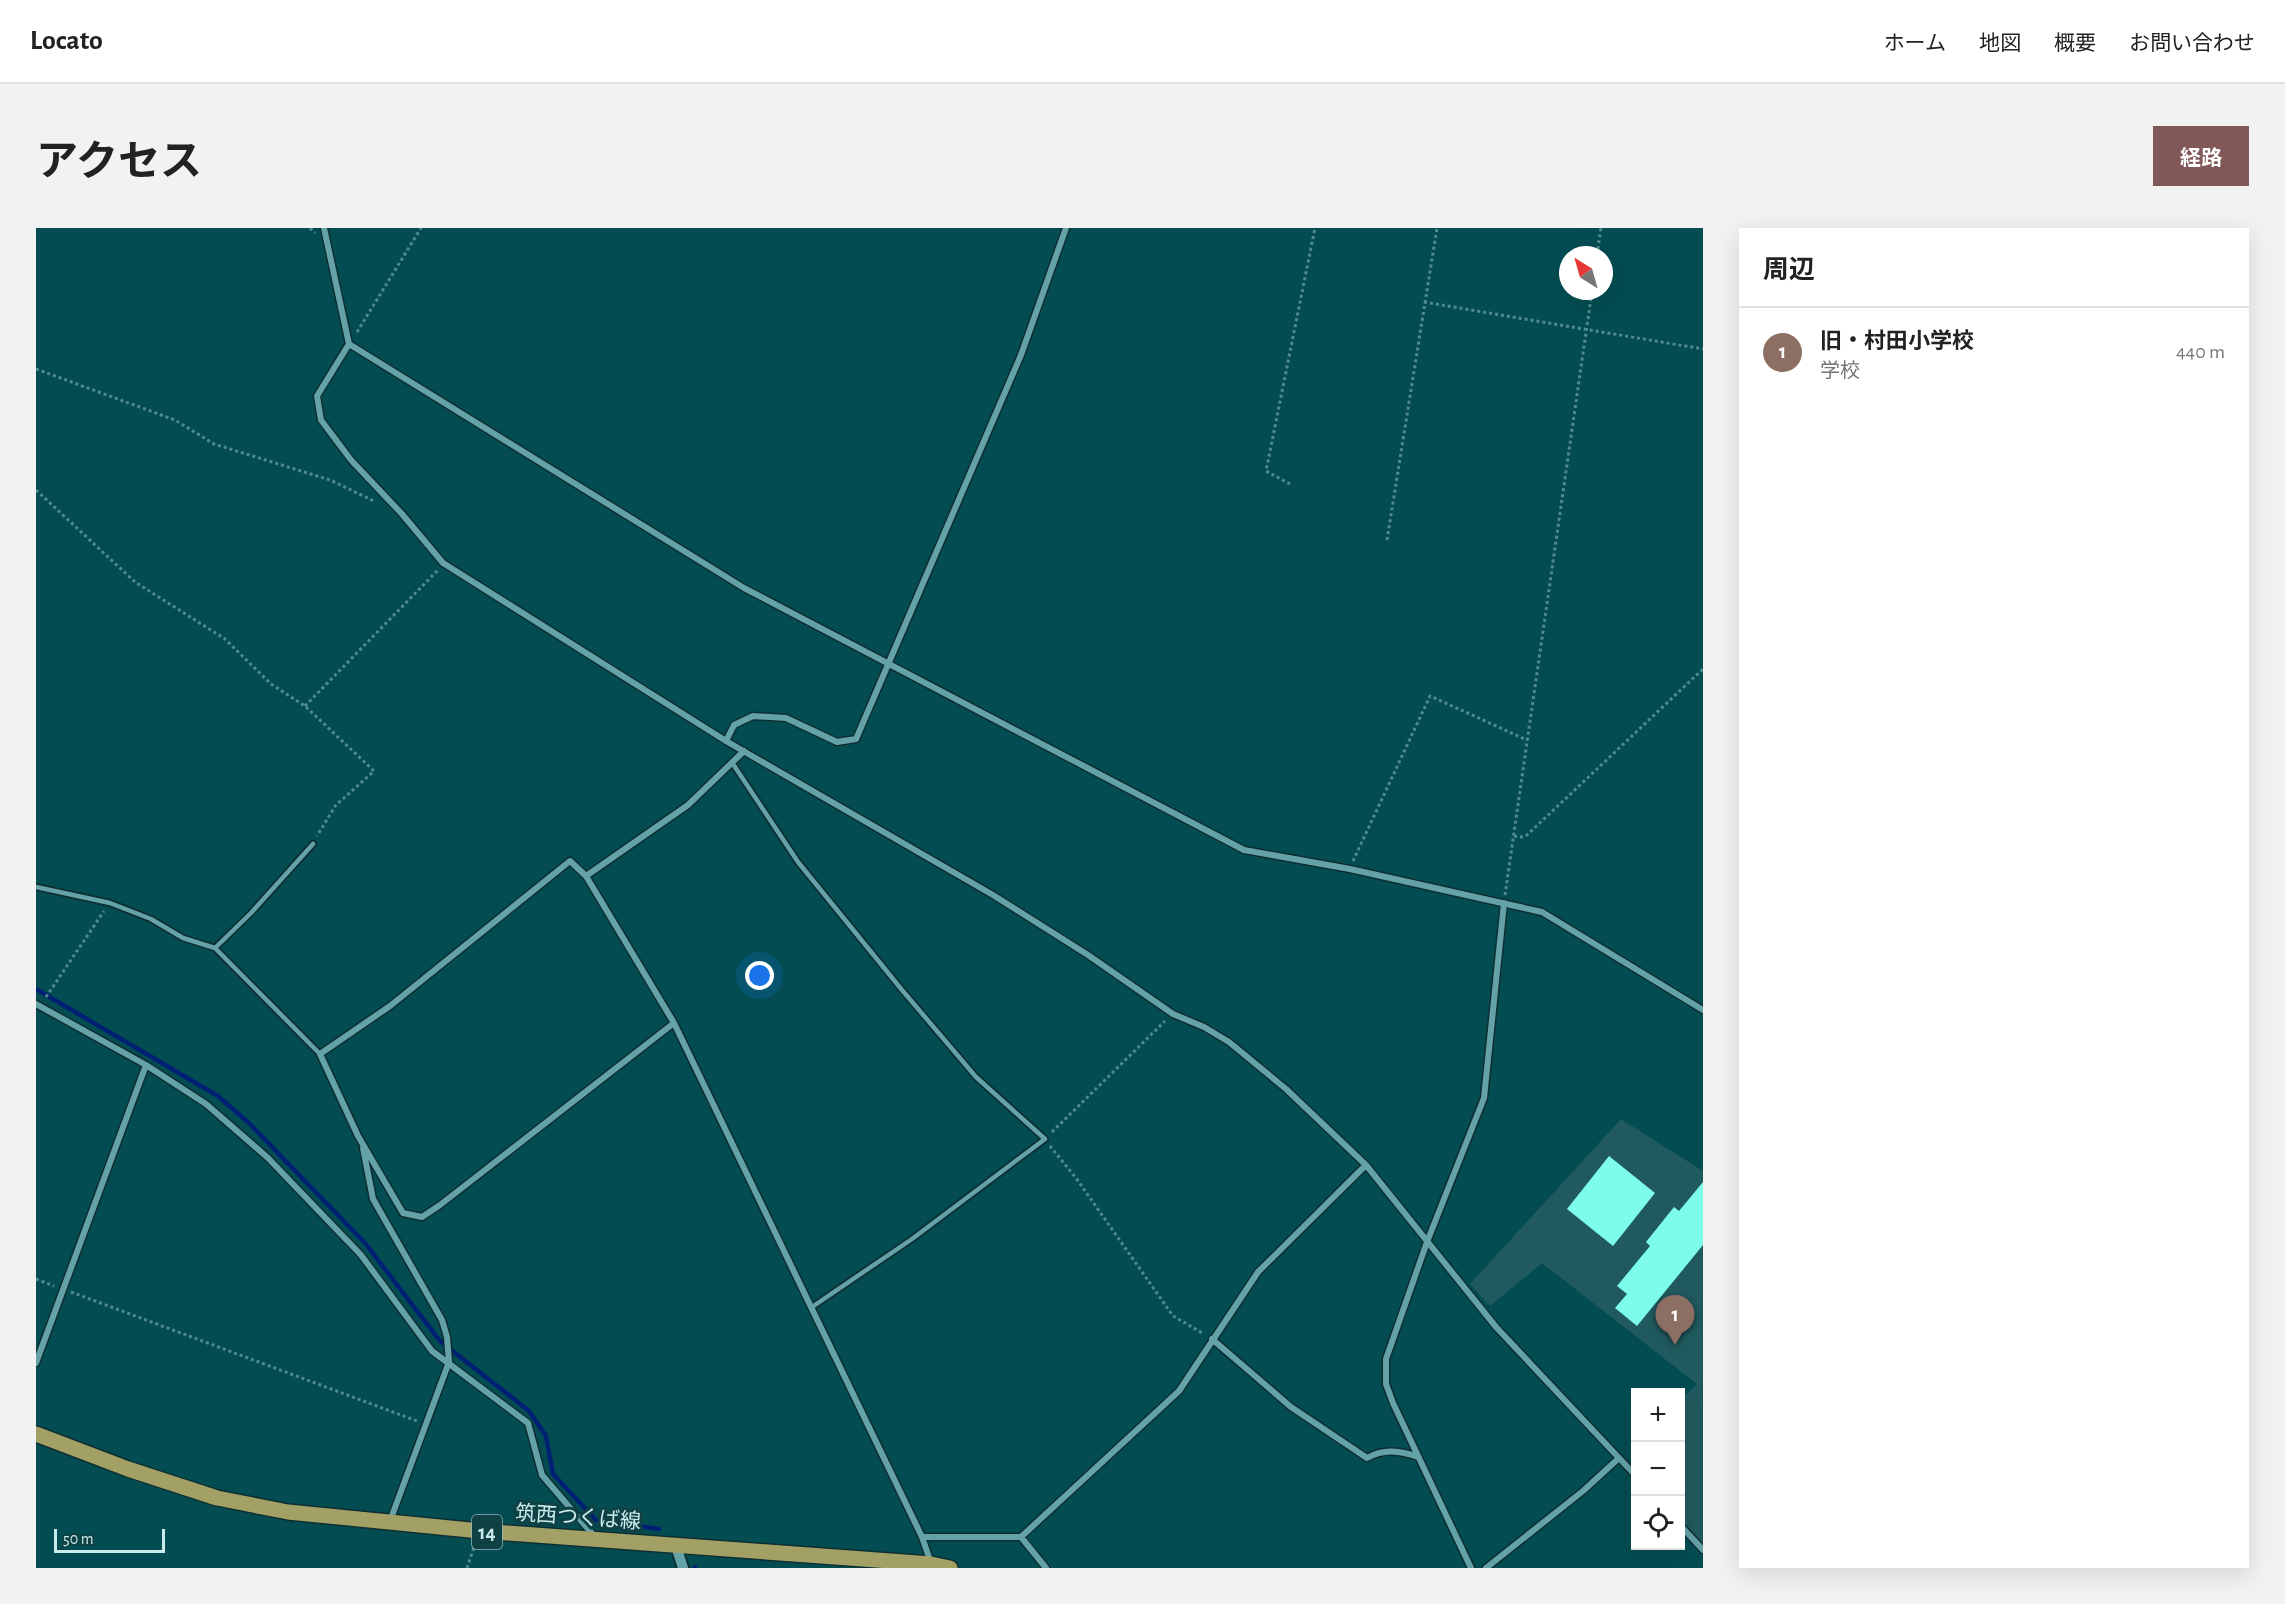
<!DOCTYPE html>
<html lang="ja">
<meta charset="utf-8">
<style>
:root{--surface:#fff;--page:#f2f2f2;--text:#222;--muted:#767676;--line:#e0e0e0;--accent:#815857}
body{margin:0;font-family:"Alegreya Sans","Noto Sans JP",sans-serif;background:var(--page);color:var(--text)}
.controls{position:absolute;right:18px;bottom:18px;display:grid;overflow:hidden;border-radius:0px;box-shadow:0 6px 24px #0002}
.controls button{width:54px;height:54px;display:grid;place-items:center;padding:0;border:0;border-bottom:2px solid var(--line);background:var(--surface);color:var(--text);font:30px sans-serif}
.compass{position:absolute;left:1523px;top:18px;width:54px;height:54px;border-radius:50%;background:var(--surface);box-shadow:0 6px 24px #0002;rotate:323deg}
.scale{position:absolute;left:18px;bottom:15px;width:111px;box-sizing:border-box;padding-left:6px;border:3px solid #cbeaec;border-top:0;font-size:16px;line-height:21px;white-space:nowrap;color:#cbeaec;-webkit-text-stroke:4px #0f4144;paint-order:stroke}
.you{position:absolute;left:724px;top:748px;width:21px;height:21px;margin:-15px;border:4px solid #fff;border-radius:50%;background:#1a73e8;box-shadow:0 0 0 9px #1a73e833}
.badge{display:grid;place-items:center;width:39px;height:39px;border-radius:50%;background:var(--accent);color:#fff;font-size:20px;font-weight:700}
.pin{position:absolute;translate:-50% -50px;filter:drop-shadow(0 2px 3px #0008)}
.pin::after{content:'';position:absolute;top:32px;width:21px;height:18px;background:inherit;clip-path:polygon(0 0,100% 0,50% 100%)}
.list{margin:0;padding:0;list-style:none}
h2{display:flex;justify-content:space-between;align-items:center;height:78px;margin:0;padding:0 24px;font-size:26px}
h2 small{font-size:20px;font-weight:400;color:var(--muted)}
.list li{display:grid;grid-template-columns:39px 1fr auto;gap:18px;align-items:center;box-sizing:border-box;height:90px;padding:0 24px;border-top:2px solid var(--line)}
.list b{display:block;font-size:22px;white-space:nowrap}
.list p{margin:0;font-size:20px;white-space:nowrap;color:var(--muted)}
.list em{font-size:20px;font-style:normal;color:var(--muted)}
.icon{flex:none;width:33px;height:33px;fill:none;stroke:currentColor;stroke-width:2;stroke-linecap:round;stroke-linejoin:round}
.map{position:relative;flex:none;width:1667px;height:1340px;overflow:hidden;border-radius:0px}
header{display:flex;align-items:center;gap:36px;box-sizing:border-box;height:84px;padding:0 30px;background:var(--surface);border-bottom:2px solid var(--line)}
header strong{font-size:28px}
nav{display:flex;gap:33px;margin-inline-start:auto;font-size:21px}
.intro{display:flex;align-items:center;justify-content:space-between;box-sizing:border-box;height:144px;padding:0 36px}
h1{margin:0;font-size:42px}
.button{padding:15px 27px;border-radius:0px;background:var(--accent);color:#fff;font-size:21px;font-weight:700}
main{display:flex;gap:36px;padding:0 36px}
aside{flex:1;background:var(--surface);border-radius:0px;box-shadow:0 6px 24px #0002}
.map>svg:first-child{display:block}
</style>
<header>
<strong>Locato</strong>
<nav><a>ホーム</a><a>地図</a><a>概要</a><a>お問い合わせ</a></nav>
</header>
<div class="intro"><h1>アクセス</h1><a class="button">経路</a></div>
<main>
<div class="map">
<svg width="1667" height="1340" viewBox="0 0 1667 1340">
<rect width="100%" height="100%" fill="#034d52"/>
<!-- built -->
<path fill="#205a5e" d="M1585 891 1667 943V1317L1644 1291 1645 1172 1661 1156 1506 1035 1454 1078 1434 1056Z"/>
<g fill="none" stroke-linecap="round" stroke-linejoin="round">
<!-- stream -->
<path stroke="#002074" stroke-width="4.5" d="M0 761 182 868 214 896 329 1015 404 1113 493 1183 510 1208 517 1246 560 1292 623 1301
M659 1339V1340"/>
</g>
<!-- building -->
<path fill="#7cfce9" d="M1573 928 1619 965 1577 1018 1531 981Z
M1667 954V1017L1601 1098 1579 1080 1591 1066 1581 1058 1614 1018 1610 1014 1638 979 1643 983Z"/>
<g fill="none" stroke-linecap="round" stroke-linejoin="round">
<defs>
<path id="service" d="M697 536 762 634 866 762 940 849 1009 911 876 1011 776 1079
M0 659 74 675 115 691 147 710 179 720 284 826
M179 720 215 685 277 616"/>
<path id="minor" d="M288 0 313 116 281 168 285 192 315 232 366 286 407 335 690 513 957 667 1052 727 1137 786 1168 799 1193 814 1250 861 1330 937 1460 1099 1600 1248
M313 116 708 360 1208 622 1314 641 1506 684 1667 782
M690 513 698 497 717 488 750 490 801 514 820 511 985 127 1030 0
M550 648 652 577 708 523
M0 776 110 837 170 876 232 930 325 1027 396 1123 492 1195 506 1247 559 1309
M638 795 404 977 386 989 367 985 322 908 284 826 354 778 534 633 550 648 638 795 886 1309 895 1335
M327 920 337 971 406 1092 411 1109 413 1134 354 1293
M1176 1111 1255 1179 1331 1230C1348 1220 1365 1223 1382 1229
M0 1135 110 837
M1644 1297 1667 1322
M886 1309H985L1143 1163 1222 1044 1330 937
M985 1309 1010 1340
M1435 1340 1357 1175 1350 1156V1131L1391 1014 1448 870 1468 675
M1450 1340 1547 1263 1583 1230"/>
<path id="tertiary" d="M640 1318 647 1340"/>
<path id="primary" d="M0 1206 92 1241 181 1270 252 1284 444 1303 895 1336 914 1340"/>
</defs>
<!-- service casing -->
<use href="#service" stroke="#0e2f32" stroke-width="8"/>
<!-- minor casing -->
<use href="#minor" stroke="#0e2f32" stroke-width="9"/>
<!-- tertiary casing -->
<use href="#tertiary" stroke="#0e2f32" stroke-width="14"/>
<!-- primary casing -->
<use href="#primary" stroke="#0e2f32" stroke-width="18"/>
<!-- path -->
<path stroke="#518a8e" stroke-width="3" stroke-dasharray="3 3" stroke-linecap="butt" d="M274 0 279 5
M1561 27 1565 0
M1388 74 1667 121
M321 104 385 0
M0 141 139 192 178 216 294 252 338 273
M1254 256 1230 243 1279 0
M0 262 99 354 189 411 235 456 269 478 338 543 300 577 281 608
M1351 312 1401 0
M269 478 402 342
M1478 608 1485 609 1491 607 1667 441
M1317 633 1394 468 1491 512
M1469 667 1556 63
M10 769 68 683
M1016 904 1129 793
M1014 918 1040 950 1137 1088 1168 1106
M0 1051 18 1058
M35 1064 381 1193
M431 1340 439 1316"/>
<!-- service -->
<use href="#service" stroke="#64a2a7" stroke-width="4.5"/>
<!-- minor -->
<use href="#minor" stroke="#64a2a7" stroke-width="6"/>
<!-- tertiary -->
<use href="#tertiary" stroke="#64a2a7" stroke-width="10"/>
<!-- primary -->
<use href="#primary" stroke="#a3a066" stroke-width="15"/>
</g>
<g text-anchor="middle" stroke-width="6" stroke-linejoin="round" paint-order="stroke">
<!-- shield labels -->
<rect fill="#0f4144" stroke="#93b7ba" stroke-width="1.5" x="436" y="1287" width="30" height="34" rx="4.5"/>
<g font-size="20" font-weight="bold" fill="#cbeaec">
<text x="451" y="1311">14</text>
</g>
<!-- street labels -->
<g font-size="21" fill="#cbeaec" stroke="#0f4144">
<text transform="translate(542 1289) rotate(4)" y="7">筑西つくば線</text>
</g>
</g>
</svg>
<div class="controls">
<button>+</button>
<button>−</button>
<button><svg class="icon" aria-label="locate" viewBox="0 0 24 24"><circle cx="12" cy="12" r="6"/><path d="M12 2v4M12 18v4M2 12h4M18 12h4"/></svg></button>
</div>
<svg class="compass" viewBox="-18 -18 36 36"><path d="M0-13l5 13h-10z" fill="#e53935"/><path d="M0 13l5-13h-10z" fill="#767676"/></svg>
<div class="scale">50 m</div>
<div class="you"></div>
<div class="pin badge" style="left:1639px;top:1117px;background:#8d6e63">1</div>
</div>
<aside>
<h2>周辺<small></small></h2>
<ul class="list">
<li><span class="badge" style="background:#8d6e63">1</span><div><b>旧・村田小学校</b><p>学校</p></div><em>440 m</em></li>
</ul>
</aside>
</main>
